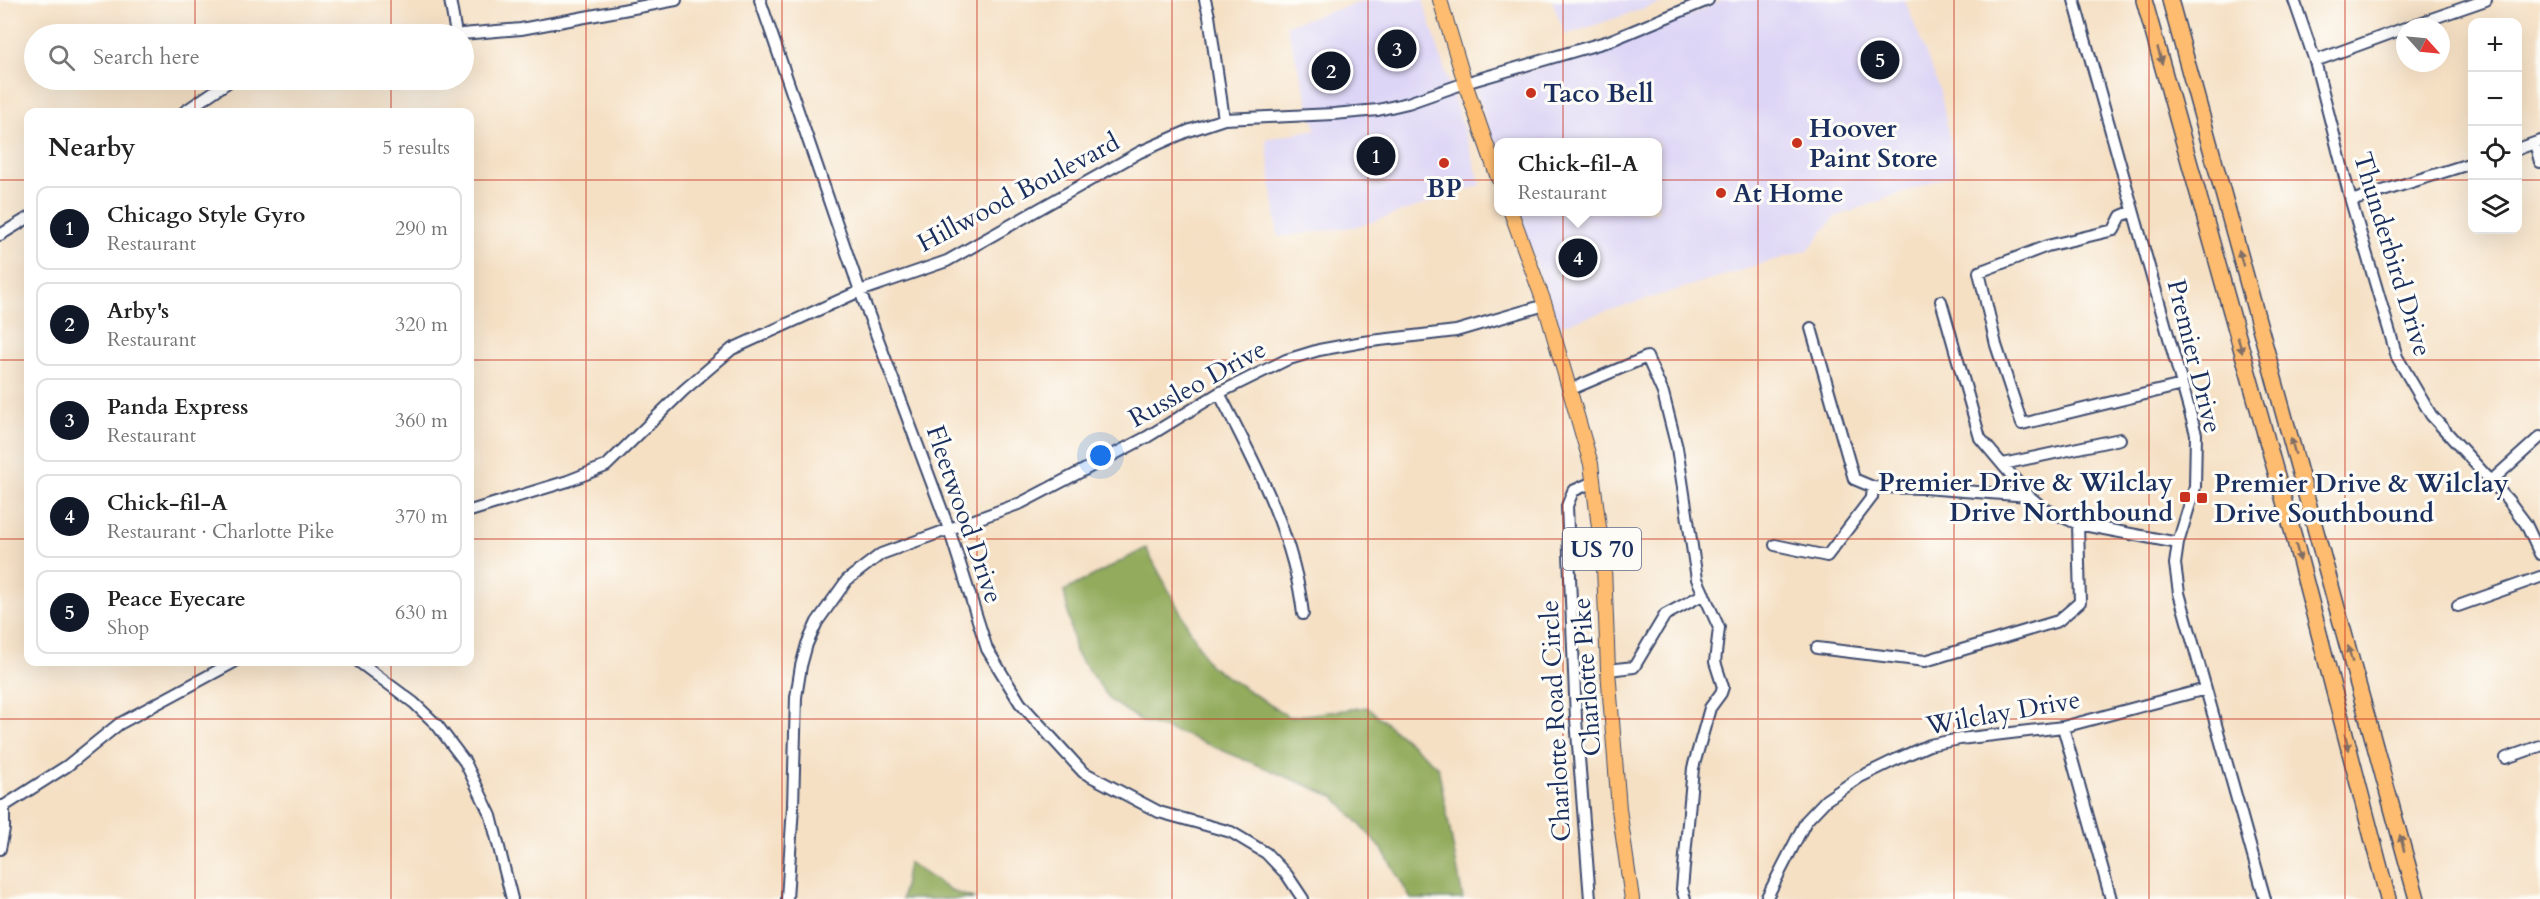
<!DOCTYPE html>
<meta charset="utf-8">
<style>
:root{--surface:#fff;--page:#f2f2f2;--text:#222;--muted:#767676;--line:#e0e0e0;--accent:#111827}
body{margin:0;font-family:Cardo,serif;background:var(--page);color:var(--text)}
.controls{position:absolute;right:18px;top:18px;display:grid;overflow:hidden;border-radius:12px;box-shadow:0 6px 24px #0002}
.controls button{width:54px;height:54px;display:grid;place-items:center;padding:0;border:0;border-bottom:2px solid var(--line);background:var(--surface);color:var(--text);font:30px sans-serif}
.compass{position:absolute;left:2396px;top:18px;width:54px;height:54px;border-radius:50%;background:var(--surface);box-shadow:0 6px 24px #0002;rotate:117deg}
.you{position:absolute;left:1101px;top:456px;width:21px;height:21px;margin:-15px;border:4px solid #fff;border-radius:50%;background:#1a73e8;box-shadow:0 0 0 9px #1a73e833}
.badge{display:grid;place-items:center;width:39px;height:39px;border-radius:50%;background:var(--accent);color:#fff;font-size:20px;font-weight:700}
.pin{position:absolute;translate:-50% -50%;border:3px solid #fff;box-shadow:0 2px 6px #0006}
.popup{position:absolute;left:1494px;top:138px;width:168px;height:78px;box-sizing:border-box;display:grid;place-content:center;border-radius:12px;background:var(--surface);filter:drop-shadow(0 2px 4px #0005);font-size:20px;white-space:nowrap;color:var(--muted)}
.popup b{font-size:22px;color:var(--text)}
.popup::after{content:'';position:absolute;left:50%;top:100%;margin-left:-12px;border:12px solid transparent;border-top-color:var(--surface)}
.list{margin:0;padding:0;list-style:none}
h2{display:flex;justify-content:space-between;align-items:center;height:78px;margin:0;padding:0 24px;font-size:26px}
h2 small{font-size:20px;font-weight:400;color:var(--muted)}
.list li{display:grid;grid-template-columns:39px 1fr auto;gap:18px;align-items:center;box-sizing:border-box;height:84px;margin:0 12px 12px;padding:0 12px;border:2px solid var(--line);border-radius:12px}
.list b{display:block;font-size:22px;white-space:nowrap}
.list p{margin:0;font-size:20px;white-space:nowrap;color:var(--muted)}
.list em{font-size:20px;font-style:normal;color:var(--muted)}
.icon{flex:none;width:33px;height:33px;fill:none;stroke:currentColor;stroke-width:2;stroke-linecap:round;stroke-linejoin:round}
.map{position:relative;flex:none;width:2540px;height:899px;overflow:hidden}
.search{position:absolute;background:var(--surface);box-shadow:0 6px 24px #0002;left:24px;top:24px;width:450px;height:66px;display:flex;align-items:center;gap:15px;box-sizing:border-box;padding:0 21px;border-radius:33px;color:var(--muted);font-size:22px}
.panel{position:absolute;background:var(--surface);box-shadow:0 6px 24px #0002;left:24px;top:108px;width:450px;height:558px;border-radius:12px}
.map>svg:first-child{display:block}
</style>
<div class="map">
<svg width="2540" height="899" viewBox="0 0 2540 899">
<rect width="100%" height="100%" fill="#fdfcf7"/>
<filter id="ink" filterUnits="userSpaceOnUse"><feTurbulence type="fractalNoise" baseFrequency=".0167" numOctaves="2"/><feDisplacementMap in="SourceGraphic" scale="12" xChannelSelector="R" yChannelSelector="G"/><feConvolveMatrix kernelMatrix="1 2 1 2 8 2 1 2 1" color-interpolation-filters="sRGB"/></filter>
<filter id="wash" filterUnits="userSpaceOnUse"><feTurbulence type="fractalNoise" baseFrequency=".008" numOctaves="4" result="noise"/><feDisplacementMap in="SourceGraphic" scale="24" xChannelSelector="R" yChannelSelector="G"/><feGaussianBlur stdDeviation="1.35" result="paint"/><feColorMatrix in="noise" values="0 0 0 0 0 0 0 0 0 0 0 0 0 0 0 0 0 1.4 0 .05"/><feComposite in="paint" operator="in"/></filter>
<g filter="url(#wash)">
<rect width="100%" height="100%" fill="#f5e0c4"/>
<!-- built -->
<path fill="#ddd5f6" d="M1367 0H1423L1481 185 1360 226 1278 237 1266 139 1316 129 1286 25Z
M1552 0H1670L1565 35Z
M1722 0H1905L1940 90 1957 173 1835 217 1808 250 1558 326 1518 212H1658V142H1498V155L1475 87 1590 52 1683 18Z"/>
<!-- forest -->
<path fill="#92ab5c" stroke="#566d5d" stroke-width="1.5" d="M1146 548 1209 665 1289 717 1367 707 1438 767 1463 899H1411L1382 849 1335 797 1185 735 1143 722 1111 701 1075 652 1064 591Z
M908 862 951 891 976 899H902Z"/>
</g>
<g filter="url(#ink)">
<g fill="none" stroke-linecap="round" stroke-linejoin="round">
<defs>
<path id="minor" d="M450 0 456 34
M760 0 860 291 949 529 987 649 1020 703 1083 772 1159 812 1231 832 1266 853 1287 875 1303 899
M1205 0 1209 16 1224 119
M2074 0 2196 434 2195 487 2178 543 2175 564 2179 593 2265 899
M2294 0 2315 61 2351 201 2397 357 2431 415 2508 500 2526 524 2540 554
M2408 27 2486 0
M462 34 521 29 676 0
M2315 61 2405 28
M184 112 231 80
M2535 143 2540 162
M2518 149 2540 141
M2351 201 2472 163
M2133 211 2121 216 2114 230 2047 246 1979 272 1996 345 2022 424 2182 385
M0 235 28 218
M1941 301 1980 438 2029 496
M1811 328 1854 479 1873 487 1924 488 2029 496 2043 508 2078 524 2178 543
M1569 390 1647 357 1663 393 1677 448 1697 579 1719 628 1715 662 1723 687 1721 693 1710 708 1693 768 1682 889 1685 899
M1219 393C1255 463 1294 534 1303 614
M2003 464 2120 439
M2490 482 2540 437
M470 511 568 481 606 466 684 390 732 349 860 291 947 261 1140 152 1188 131 1224 119 1334 114 1378 110 1408 103 1465 83 1609 41 1708 0
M1775 545 1827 556 1872 497 1873 487
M2458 606 2540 577
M1817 648 1925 661 2058 621 2080 602 2078 524
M359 662 414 703 437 725 465 762 491 816 512 899
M1608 670 1634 667 1665 615 1704 594
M2063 727 2111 899
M2506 758 2540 746
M0 806H4L67 766 119 724 234 662
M0 849 4 829V806
M787 899 793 806 796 697 801 666 807 644 817 622 847 580 881 554 1021 503 1147 437 1219 393 1286 360 1319 350 1363 342 1456 331 1545 305
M1590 899 1576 719 1567 506 1573 491 1593 482
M1766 899 1806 821 1826 800 1860 777 1895 760 1929 745 1960 739 2063 727 2206 689"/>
<path id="major" d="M1440 0 1465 83 1498 178
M1511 212 1545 305 1591 464 1604 567 1608 670 1619 809 1632 899"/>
<path id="highway" d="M2144 0 2294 537 2388 899
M2170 0 2417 899"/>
</defs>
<!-- minor casing -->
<use href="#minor" stroke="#3c4a6d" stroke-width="14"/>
<!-- major casing -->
<use href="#major" stroke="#3c4a6d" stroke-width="16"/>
<!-- highway casing -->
<use href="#highway" stroke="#3c4a6d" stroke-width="18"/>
<!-- minor -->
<use href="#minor" stroke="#fff" stroke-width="10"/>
<!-- major -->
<use href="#major" stroke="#fdbc6f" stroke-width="14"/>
<!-- highway -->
<use href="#highway" stroke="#fdbc6f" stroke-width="15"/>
</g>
<!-- one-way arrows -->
<defs><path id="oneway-solid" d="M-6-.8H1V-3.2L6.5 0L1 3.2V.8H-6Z" transform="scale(1.5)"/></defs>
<g fill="#816e66">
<use href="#oneway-solid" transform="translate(2160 56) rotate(74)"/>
<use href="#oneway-solid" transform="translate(2241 258) rotate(-105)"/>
<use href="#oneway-solid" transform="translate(2240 345) rotate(74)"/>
<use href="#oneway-solid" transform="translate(2293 446) rotate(-105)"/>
<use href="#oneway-solid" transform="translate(2298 553) rotate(75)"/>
<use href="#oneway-solid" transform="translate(2350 654) rotate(-105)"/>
<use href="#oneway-solid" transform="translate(2347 742) rotate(75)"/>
<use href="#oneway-solid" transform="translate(2402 843) rotate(-105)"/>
</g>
</g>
<!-- grid -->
<path fill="none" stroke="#c8321e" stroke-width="1.5" stroke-opacity="0.55" d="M195 0V34M391 0V34M586 0V899M782 0V899M977 0V899M1172 0V899M1368 0V899M1563 0V899M1758 0V899M1954 0V899M2149 0V899M2345 0V899M195 80V112M391 80V112M0 180H28M470 180H2472M2518 180H2540M0 360H28M470 360H2540M0 539H28M470 539H2540M195 662V899M391 662V899M0 719H2540"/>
<!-- markers -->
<g fill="#c8321e" stroke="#fdfcf7" stroke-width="2">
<circle cx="1531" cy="93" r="6"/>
<circle cx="1797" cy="143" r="6"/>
<circle cx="1444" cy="163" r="6"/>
<circle cx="1721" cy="193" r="6"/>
<rect x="2179" y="491" width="12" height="12" rx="3"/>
<rect x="2196" y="492" width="12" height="12" rx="3"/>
</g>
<g text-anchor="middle" stroke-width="6" stroke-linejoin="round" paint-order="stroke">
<!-- shield labels -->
<rect fill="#fdfcf7" stroke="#5f6c8c" stroke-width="1.5" x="1563" y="528" width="78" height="42" rx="4.5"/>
<g font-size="24" font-weight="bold" fill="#1b2f5e">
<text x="1602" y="557">US 70</text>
</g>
<!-- poi labels -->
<g font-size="26" font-weight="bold" fill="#1b2f5e" stroke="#fdfcf7" text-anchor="start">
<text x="1543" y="102">Taco Bell</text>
<text x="1809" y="137">Hoover<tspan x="1809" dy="30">Paint Store</tspan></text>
<text x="1444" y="197" text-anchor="middle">BP</text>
<text x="1733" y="202">At Home</text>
<text x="2173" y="491" text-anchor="end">Premier Drive &amp; Wilclay<tspan x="2173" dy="30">Drive Northbound</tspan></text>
<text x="2214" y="492">Premier Drive &amp; Wilclay<tspan x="2214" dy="30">Drive Southbound</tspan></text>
</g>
<!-- street labels -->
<g font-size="26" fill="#1b2f5e" stroke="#fdfcf7">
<text transform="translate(1018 192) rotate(-28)" y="9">Hillwood Boulevard</text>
<text transform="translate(2393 254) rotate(73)" y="9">Thunderbird Drive</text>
<text transform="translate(2195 356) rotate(76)" y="9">Premier Drive</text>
<text transform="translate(1197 383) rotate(-29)" y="9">Russleo Drive</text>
<text transform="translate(965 514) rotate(71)" y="9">Fleetwood Drive</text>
<text transform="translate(1586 677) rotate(-94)" y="9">Charlotte Pike</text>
<text transform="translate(2003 712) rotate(-10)" y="9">Wilclay Drive</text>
<text transform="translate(1555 721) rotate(-93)" y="9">Charlotte Road Circle</text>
</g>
</g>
</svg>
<div class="controls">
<button>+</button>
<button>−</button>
<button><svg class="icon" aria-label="locate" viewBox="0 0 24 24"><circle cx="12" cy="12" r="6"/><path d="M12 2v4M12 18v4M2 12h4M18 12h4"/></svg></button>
<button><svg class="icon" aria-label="layers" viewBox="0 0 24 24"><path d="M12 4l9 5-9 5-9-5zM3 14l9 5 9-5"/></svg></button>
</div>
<svg class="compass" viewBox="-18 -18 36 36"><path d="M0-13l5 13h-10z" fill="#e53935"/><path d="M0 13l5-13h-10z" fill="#767676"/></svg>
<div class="you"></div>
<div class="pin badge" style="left:1376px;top:156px">1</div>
<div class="pin badge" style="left:1331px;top:71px">2</div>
<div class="pin badge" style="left:1397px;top:49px">3</div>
<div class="pin badge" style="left:1578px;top:258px">4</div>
<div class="popup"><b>Chick-fil-A</b>Restaurant</div>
<div class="pin badge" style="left:1880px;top:60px">5</div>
<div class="search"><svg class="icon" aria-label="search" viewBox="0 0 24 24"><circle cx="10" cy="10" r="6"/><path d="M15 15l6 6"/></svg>Search here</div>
<section class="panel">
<h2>Nearby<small>5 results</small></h2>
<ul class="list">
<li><span class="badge">1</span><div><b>Chicago Style Gyro</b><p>Restaurant</p></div><em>290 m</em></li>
<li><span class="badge">2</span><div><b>Arby's</b><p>Restaurant</p></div><em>320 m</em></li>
<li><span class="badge">3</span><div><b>Panda Express</b><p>Restaurant</p></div><em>360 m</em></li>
<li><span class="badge">4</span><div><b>Chick-fil-A</b><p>Restaurant · Charlotte Pike</p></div><em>370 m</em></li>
<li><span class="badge">5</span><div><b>Peace Eyecare</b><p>Shop</p></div><em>630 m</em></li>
</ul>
</section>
</div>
